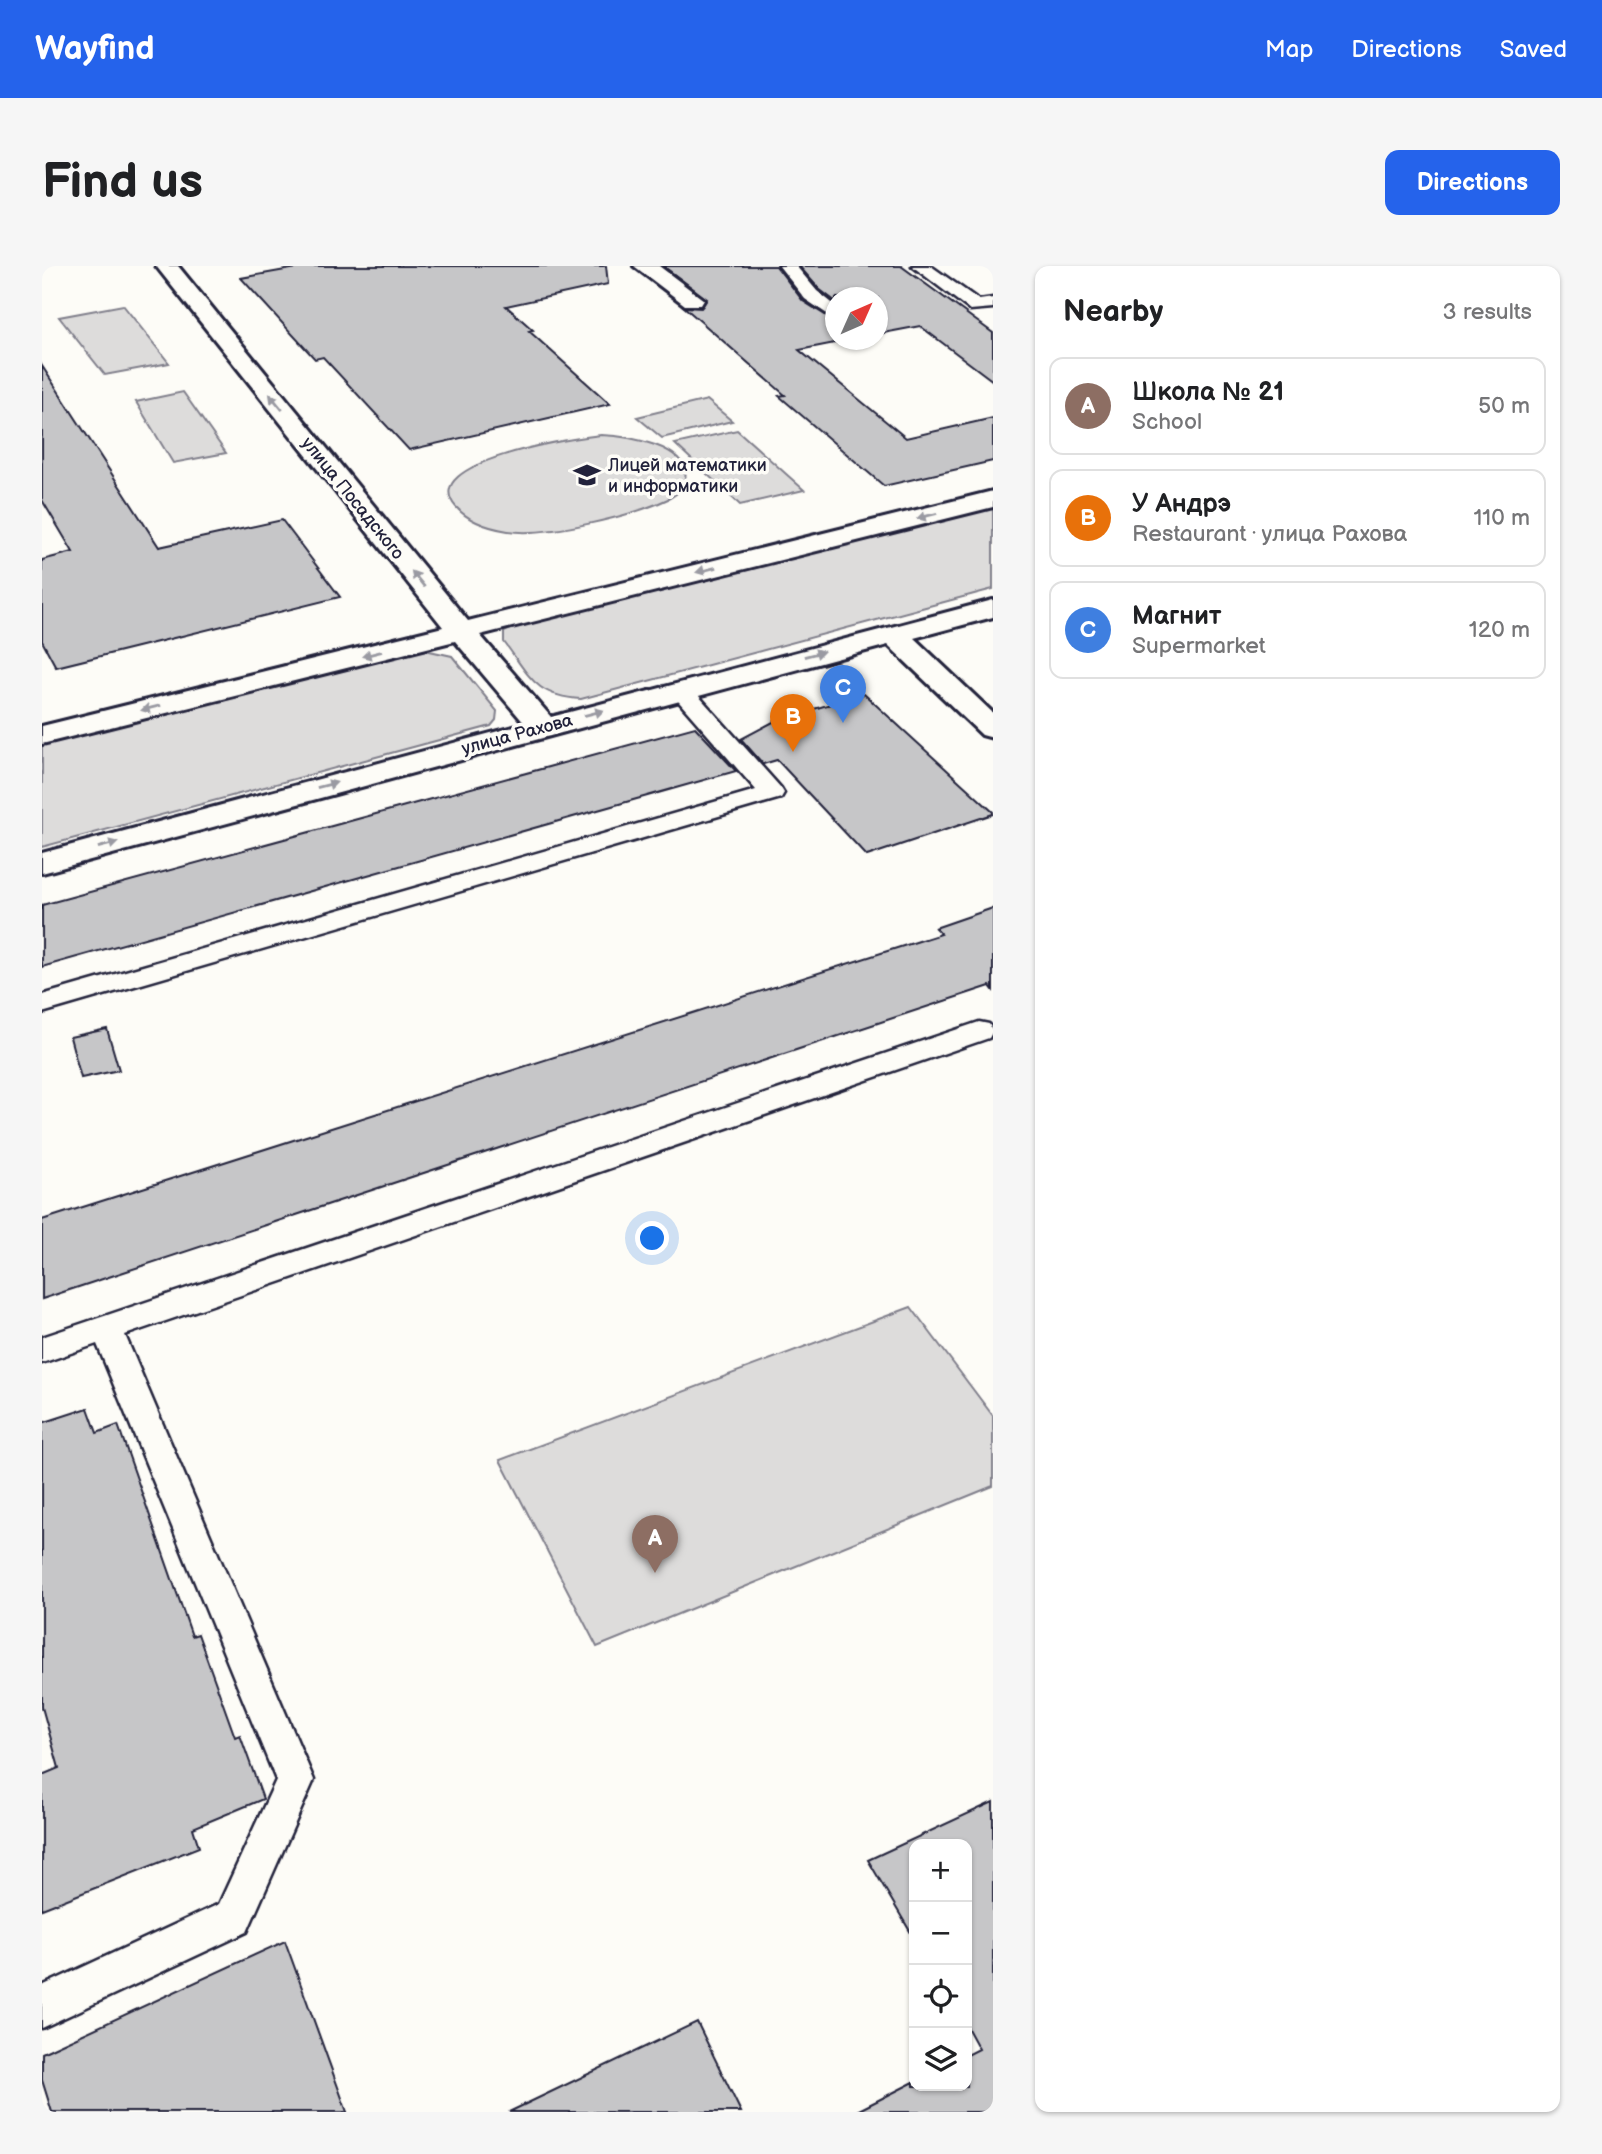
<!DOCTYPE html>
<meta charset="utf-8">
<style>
:root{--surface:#fff;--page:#f6f6f6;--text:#202124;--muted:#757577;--line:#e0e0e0;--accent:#2563eb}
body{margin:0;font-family:"Balsamiq Sans",sans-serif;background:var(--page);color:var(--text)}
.controls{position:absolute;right:21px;bottom:21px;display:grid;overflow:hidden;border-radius:14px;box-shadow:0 2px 5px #0004}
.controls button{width:63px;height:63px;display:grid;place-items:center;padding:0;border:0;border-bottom:2px solid var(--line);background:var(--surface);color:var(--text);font:35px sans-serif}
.compass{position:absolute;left:783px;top:21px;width:63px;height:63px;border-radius:50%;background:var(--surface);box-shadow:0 2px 5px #0004;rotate:45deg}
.you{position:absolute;left:611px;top:973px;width:24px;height:24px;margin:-18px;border:5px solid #fff;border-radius:50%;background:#1a73e8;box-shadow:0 0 0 10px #1a73e833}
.badge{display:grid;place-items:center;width:46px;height:46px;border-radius:50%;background:var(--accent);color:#fff;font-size:23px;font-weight:700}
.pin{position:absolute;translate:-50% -58px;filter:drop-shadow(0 2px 4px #0008)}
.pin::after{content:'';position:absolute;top:37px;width:24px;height:21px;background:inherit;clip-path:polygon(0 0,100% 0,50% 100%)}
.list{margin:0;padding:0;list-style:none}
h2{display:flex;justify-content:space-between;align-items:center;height:91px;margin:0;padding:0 28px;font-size:30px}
h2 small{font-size:23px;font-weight:400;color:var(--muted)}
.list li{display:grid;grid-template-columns:46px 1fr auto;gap:21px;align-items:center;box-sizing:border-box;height:98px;margin:0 14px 14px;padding:0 14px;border:2px solid var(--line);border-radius:14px}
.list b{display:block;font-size:26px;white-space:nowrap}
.list p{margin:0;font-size:23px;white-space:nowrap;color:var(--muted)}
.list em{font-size:23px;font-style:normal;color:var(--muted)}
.icon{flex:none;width:38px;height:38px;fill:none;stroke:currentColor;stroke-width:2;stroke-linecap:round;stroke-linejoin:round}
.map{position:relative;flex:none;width:951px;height:1846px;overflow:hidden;border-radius:14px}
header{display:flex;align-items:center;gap:42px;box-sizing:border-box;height:98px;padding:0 35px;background:var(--accent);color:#fff}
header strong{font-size:33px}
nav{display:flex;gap:38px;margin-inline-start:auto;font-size:24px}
.intro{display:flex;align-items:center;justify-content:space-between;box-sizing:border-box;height:168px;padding:0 42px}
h1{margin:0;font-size:49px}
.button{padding:18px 32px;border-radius:14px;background:var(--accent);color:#fff;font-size:24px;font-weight:700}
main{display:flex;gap:42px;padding:0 42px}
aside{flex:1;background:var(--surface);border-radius:14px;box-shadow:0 2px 5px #0004}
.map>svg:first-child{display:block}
</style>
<header>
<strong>Wayfind</strong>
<nav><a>Map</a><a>Directions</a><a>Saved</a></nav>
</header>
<div class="intro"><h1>Find us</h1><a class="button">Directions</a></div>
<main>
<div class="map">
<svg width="951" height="1846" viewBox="0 0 951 1846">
<rect width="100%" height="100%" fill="#fdfcf7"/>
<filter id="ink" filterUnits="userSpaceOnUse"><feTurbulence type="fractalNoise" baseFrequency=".0143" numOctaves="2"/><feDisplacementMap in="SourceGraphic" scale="14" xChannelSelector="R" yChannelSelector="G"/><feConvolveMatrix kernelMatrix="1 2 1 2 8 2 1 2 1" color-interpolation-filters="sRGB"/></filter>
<g filter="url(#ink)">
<!-- green -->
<path fill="#dddcdb" stroke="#807f8b" stroke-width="2" d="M81 39 127 97 63 109 17 51Z
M141 126 184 187 131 197 94 136Z
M665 134 690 155 620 172 595 151Z
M695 164 762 224 698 239 633 178Z
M559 169C582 170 650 179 643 214 642 223 634 229 626 233 591 250 504 271 466 265 447 262 427 256 414 241 373 195 535 172 559 169Z
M951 242V323L539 433C492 430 488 410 462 376V366L476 360Z
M383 384 410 390 455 445 454 454 449 460 0 581V479Z
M869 1041 951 1150V1220L555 1381 458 1194Z"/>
<!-- building -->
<path fill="#c6c6c8" stroke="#22223b" stroke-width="2" d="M266 0H564L566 18 464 40 491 64 487 65 568 138 367 184 281 91 273 93 199 12Z
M621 0H734L761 35 794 56V74H808L757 84 864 172 951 152V195L842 220 737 130 743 129 642 41 659 42 665 33Z
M757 0H859L951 67V115L878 60 836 68V32H794V36L777 23Z
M0 100 117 281 240 254 298 331 14 401 0 375V294L31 286 0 234Z
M822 428 951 546V548L825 590 735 494 721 498 699 473 735 454Z
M653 461 694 505 0 701V639Z
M951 642V724L948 720 0 1033V954L899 668 893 662Z
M65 763 77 804 39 812 28 771Z
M46 1142 55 1167 76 1159 150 1370 156 1368 193 1471 198 1469 221 1533 151 1562 157 1581 0 1643V1509L17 1502 0 1441V1157Z
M951 1536V1846H813L872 1816V1820H925V1789L937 1783 925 1761V1578H872V1672L826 1594Z
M243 1675 305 1846H10L0 1814V1787Z
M655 1756 699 1846H467Z"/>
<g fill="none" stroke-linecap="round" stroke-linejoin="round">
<defs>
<path id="lane" d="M737 0H754L775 25 794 40V54L763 33Z
M870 0H889L937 34 951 32V42L928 44Z
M639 417 647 419 739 522 742 527 739 532 0 747V729L714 524 631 429 628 424 631 419Z
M937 756 947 758 951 765 947 772 83 1069 272 1514 205 1666 0 1762V1720L177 1638 234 1514 55 1078 0 1097V1071Z"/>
<path id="street" d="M114 0H136L426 355 951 225V241L438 369 509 451 951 334V351L872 372 951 447V472L940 469 846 379 0 607V587L483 458 413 375 0 478V460L401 361Z
M592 0H617L662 34 659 39H643Z"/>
</defs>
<!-- lane casing -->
<use href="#lane" stroke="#22223b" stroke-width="5"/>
<!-- street casing -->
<use href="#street" stroke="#22223b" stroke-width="6"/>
<!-- lane -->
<use href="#lane" fill="#fdfcf7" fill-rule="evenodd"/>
<!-- street -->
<use href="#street" fill="#fdfcf7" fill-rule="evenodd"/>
</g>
<!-- one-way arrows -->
<defs><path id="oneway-solid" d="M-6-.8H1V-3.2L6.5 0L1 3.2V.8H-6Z" transform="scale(1.75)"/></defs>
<g fill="#9a9aa2">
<use href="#oneway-solid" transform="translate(234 136) rotate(-129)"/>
<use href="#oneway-solid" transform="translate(885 250) rotate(166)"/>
<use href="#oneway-solid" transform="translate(664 304) rotate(166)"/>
<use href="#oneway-solid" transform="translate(376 313) rotate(-129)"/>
<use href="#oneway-solid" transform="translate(330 388) rotate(166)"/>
<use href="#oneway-solid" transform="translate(772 388) rotate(-15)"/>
<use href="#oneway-solid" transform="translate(109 442) rotate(166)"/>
<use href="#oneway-solid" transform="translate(552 447) rotate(-15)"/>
<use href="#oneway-solid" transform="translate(285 519) rotate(-15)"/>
<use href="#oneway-solid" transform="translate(66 579) rotate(-15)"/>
</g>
</g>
<!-- icons -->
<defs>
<symbol id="school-bare" viewBox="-9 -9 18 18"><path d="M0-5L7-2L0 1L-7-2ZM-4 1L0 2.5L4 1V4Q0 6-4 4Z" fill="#22223b" stroke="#fdfcf7" stroke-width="2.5" paint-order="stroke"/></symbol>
</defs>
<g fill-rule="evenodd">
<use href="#school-bare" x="526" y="190" width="38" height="38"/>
</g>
<g text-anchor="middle" stroke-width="7" stroke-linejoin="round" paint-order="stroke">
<!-- far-poi labels -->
<g font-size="18" fill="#22223b" stroke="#fdfcf7" text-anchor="start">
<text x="566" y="205">Лицей математики<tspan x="566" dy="21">и информатики</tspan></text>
</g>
<!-- far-street labels -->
<g font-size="18" fill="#22223b" stroke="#fdfcf7">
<text transform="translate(311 232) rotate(51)" y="6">улица Посадского</text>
<text transform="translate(475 468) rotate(-15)" y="6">улица Рахова</text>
</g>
</g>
</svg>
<div class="controls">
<button>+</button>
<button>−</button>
<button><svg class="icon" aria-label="locate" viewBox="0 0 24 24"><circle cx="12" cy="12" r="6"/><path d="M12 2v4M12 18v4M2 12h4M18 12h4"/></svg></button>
<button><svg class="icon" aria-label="layers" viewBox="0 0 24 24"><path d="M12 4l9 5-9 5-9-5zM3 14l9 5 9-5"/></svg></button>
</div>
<svg class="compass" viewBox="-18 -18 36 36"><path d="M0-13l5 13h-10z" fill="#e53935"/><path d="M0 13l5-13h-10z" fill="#757577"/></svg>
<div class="you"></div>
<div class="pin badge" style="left:613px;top:1307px;background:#8d6e63">A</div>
<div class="pin badge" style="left:751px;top:486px;background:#e8710a">B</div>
<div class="pin badge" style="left:801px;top:457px;background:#3f7fe0">C</div>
</div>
<aside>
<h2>Nearby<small>3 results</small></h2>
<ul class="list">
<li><span class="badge" style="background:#8d6e63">A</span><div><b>Школа № 21</b><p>School</p></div><em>50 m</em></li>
<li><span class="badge" style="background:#e8710a">B</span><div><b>У Андрэ</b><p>Restaurant · улица Рахова</p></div><em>110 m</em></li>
<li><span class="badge" style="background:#3f7fe0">C</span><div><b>Магнит</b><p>Supermarket</p></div><em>120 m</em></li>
</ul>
</aside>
</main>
